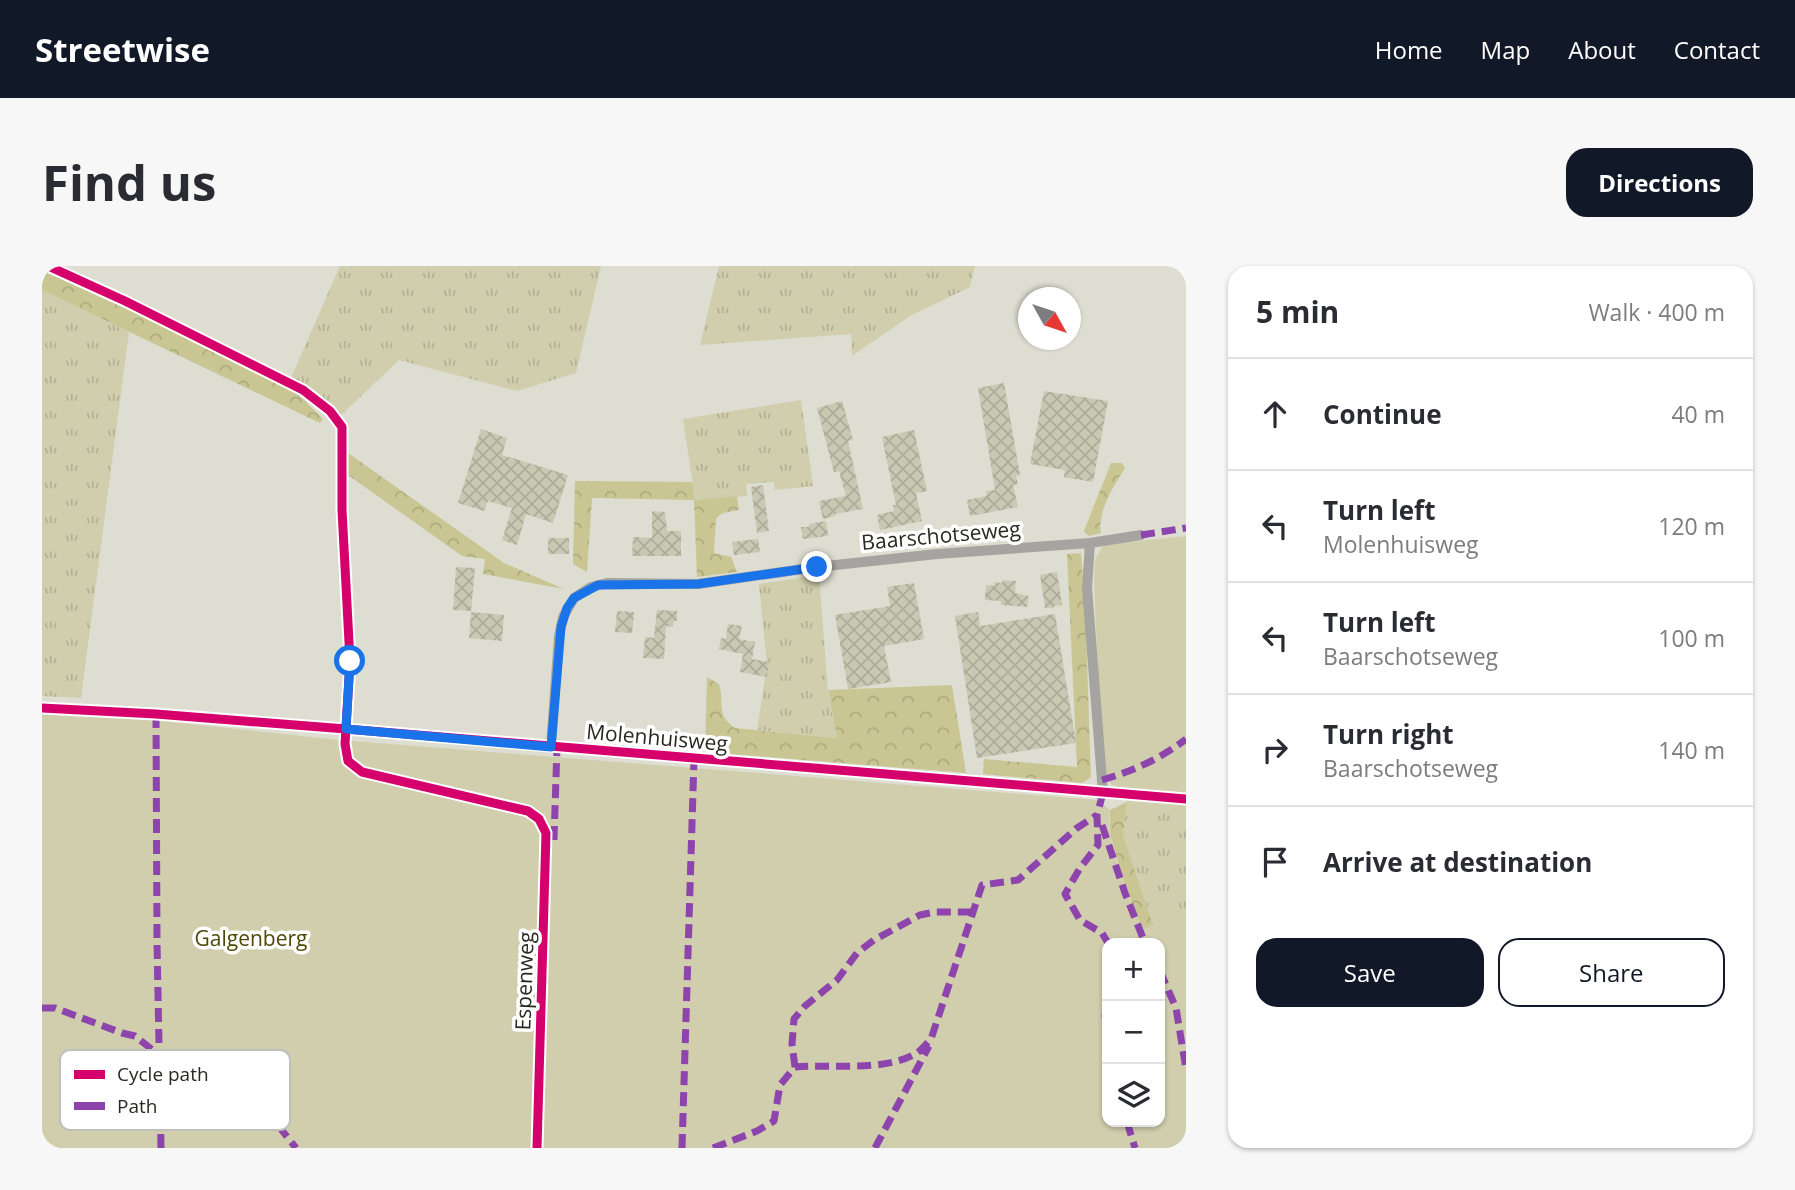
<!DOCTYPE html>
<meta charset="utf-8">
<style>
:root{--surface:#fff;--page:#f7f7f7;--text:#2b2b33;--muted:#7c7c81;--line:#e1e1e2;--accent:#111827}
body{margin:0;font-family:"Open Sans",sans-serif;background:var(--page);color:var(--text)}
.controls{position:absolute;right:21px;bottom:21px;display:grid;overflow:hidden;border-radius:14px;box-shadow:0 2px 5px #0004}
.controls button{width:63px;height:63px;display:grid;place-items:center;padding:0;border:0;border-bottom:2px solid var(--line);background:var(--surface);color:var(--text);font:35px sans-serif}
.compass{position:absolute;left:976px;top:21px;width:63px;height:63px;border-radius:50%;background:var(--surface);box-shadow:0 2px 5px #0004;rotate:130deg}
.stop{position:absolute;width:21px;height:21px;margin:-16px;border:5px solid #1a73e8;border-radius:50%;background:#fff}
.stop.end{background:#1a73e8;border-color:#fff;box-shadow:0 2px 7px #0008}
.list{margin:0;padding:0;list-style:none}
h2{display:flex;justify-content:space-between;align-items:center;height:91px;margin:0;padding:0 28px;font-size:30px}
h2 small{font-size:23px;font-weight:400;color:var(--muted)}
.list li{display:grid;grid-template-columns:46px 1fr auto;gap:21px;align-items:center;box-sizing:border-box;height:112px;padding:0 28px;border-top:2px solid var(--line)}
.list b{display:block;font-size:26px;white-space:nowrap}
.list p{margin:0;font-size:23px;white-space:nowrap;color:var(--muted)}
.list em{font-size:23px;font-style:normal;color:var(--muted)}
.actions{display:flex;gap:14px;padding:21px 28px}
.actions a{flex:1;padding:16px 0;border:2px solid var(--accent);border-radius:21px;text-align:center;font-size:24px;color:var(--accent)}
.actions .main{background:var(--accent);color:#fff}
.icon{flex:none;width:38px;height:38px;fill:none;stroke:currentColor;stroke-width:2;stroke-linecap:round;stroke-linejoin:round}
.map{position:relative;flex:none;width:1144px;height:882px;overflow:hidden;border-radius:21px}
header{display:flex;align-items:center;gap:42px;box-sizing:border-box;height:98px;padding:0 35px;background:var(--accent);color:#fff}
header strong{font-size:33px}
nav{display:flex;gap:38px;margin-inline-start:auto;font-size:24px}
.intro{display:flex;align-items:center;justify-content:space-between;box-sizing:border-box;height:168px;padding:0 42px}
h1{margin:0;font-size:49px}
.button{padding:18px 32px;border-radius:21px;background:var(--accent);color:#fff;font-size:24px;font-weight:700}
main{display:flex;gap:42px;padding:0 42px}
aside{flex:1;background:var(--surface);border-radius:21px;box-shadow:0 2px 5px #0004}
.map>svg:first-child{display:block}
</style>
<header>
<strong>Streetwise</strong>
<nav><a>Home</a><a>Map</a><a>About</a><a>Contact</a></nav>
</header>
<div class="intro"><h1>Find us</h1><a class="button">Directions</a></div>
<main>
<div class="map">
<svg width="1144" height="882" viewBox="0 0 1144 882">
<defs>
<pattern id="grass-tufts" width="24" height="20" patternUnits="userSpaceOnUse" patternTransform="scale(1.75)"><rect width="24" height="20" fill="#d0cead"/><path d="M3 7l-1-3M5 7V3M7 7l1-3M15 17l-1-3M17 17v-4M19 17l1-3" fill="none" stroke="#b3b195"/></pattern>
<pattern id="forest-crowns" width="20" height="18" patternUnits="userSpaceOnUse" patternTransform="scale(1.75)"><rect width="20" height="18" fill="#c9c693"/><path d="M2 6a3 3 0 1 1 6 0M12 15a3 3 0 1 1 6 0" fill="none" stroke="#adaa7e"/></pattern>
<pattern id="building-cross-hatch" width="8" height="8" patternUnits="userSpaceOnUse" patternTransform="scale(1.75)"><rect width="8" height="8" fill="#c9c8b3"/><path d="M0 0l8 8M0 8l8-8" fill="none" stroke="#adac9a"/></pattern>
</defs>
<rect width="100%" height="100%" fill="#ddddd1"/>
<!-- grass -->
<path fill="url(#grass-tufts)" d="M298 0H559L534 107 475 125 357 94 295 153 271 126 248 114Z
M677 0H933L928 21 868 50 810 90 809 68 658 79Z
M0 24 87 66 39 432 0 430Z
M759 134 771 220 733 224 732 216 704 218 705 230 653 234 641 153Z
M777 309 786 426 795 472 715 464 725 399 717 318Z
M1085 536 1144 540V647L1113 657 1110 656 1081 569Z"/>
<!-- forest -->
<path fill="url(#forest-crowns)" d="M0 0 81 38 252 124 281 153 278 157 0 24Z
M306 187 462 297 522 323 441 308 443 293 420 290 306 209Z
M1069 197H1080L1083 202C1072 220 1055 245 1059 267L1047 270 1042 266 1043 262Z
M533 215 650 216 653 234 695 230 697 244 681 247 674 252 672 287 689 291 695 306 655 311 652 234 550 232 545 306 531 298Z
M1039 287 1043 337 1049 511 1040 517 941 508 942 493 1035 501 1025 288Z
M665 411 677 418C683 437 673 448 693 462L795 472 786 424 910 419 924 507 663 486Z
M1085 536 1081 569 1110 656 1113 657 1144 647 1118 677 1100 664 1078 604 1068 567V544Z"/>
<!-- green -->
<path fill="#d0cead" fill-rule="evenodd" d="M1144 270V540L1085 536 1065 513 1060 498 1052 315 1053 294 1061 279Z
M0 448 120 455 297 474 1056 534 1068 544C1062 575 1089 634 1100 664L1122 652 1144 647V882H0ZM1065 677H1118V856H1065Z"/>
<!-- building -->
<path fill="url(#building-cross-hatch)" d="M962 117 978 209 974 210 976 218 971 219 976 241 928 250 925 234 945 230 944 225 953 224 936 122Z
M1002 125 1066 135 1051 216 1022 211 1023 204 988 198Z
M800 135 811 174 806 175 821 243 793 248V250L781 253 777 235 804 230 797 205 792 206 775 142Z
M439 163 465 172 460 189 526 209 511 257 484 248 475 279 460 274 470 242 446 235 442 245 416 237Z
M872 164 885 225 874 227 880 255 838 264 835 249 852 245 851 239H854L840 171Z
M721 219 727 265 715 267 709 221Z
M610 245 623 246 625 265H639V290H590L591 271 610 272Z
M784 255 786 270 761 273 759 261H767V258Z
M506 272H527V288H506Z
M716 273 718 286 692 289 690 276Z
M414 301 433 302 429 345 411 344Z
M1015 306 1020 339 1012 340V342H1003L998 309Z
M961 314 974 315 973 327 987 330 985 341 959 339V335L943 334 944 319 952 320V316L960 317Z
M872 317 882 373 842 380 849 416 806 423 793 349 848 340 845 321Z
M615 344 635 345V355H632L631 361 624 360 622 393 601 392 603 371 612 372Z
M575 345 592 346 590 367 573 366Z
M429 346 462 349 460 375 427 372Z
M936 346 938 360 1013 348 1034 477 935 492 913 350Z
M686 358 700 360 697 373 713 376 710 393 727 396 725 411 698 406 701 388 677 383 679 372 684 373Z"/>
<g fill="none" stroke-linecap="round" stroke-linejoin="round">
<!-- minor -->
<path stroke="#a5a4a0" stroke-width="10" d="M1048 277 1045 322 1061 527
M509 481 517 370 521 351 532 332 549 321 565 317 656 318 775 301 895 288 1048 277 1099 269"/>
<!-- tertiary -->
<path stroke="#a5a4a0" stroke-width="12" d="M0 442 114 448 304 463 1144 533"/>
<!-- quiet -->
<path stroke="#8e44ad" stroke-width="7" stroke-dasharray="14 7" stroke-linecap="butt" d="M1099 269 1144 262
M114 448 115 676 119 882
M1060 514C1091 505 1118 493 1144 473
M1061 527 1055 549 1056 579 1038 602 1023 628 1038 654 1060 667 1066 677
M1060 559 1083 627 1103 677
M512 574 515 481
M1118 705 1134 742 1144 803
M0 742H13L80 767 93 770 117 789 139 801 172 804 195 815 227 848 254 882
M1065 742 1063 750 1065 751
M753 801 750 778 752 753 763 740 795 714 815 687 832 674 878 649 893 646H931
M1085 856 1093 882
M640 882 652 493
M671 882 715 865 732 855 738 819 753 801C788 798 842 806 873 788 879 785 884 778 889 773L940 619 976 614 1035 562 1055 549
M833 882 887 780"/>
<defs>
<path id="cycleway" d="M6 0 83 35 261 124 288 145 300 161V244L308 395 303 478 306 495 320 506 486 545 497 553 504 567 495 882
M0 442 114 448 304 463 1144 533"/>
</defs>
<!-- cycleway casing -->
<use href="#cycleway" stroke="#fff" stroke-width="13"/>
<!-- cycleway -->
<use href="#cycleway" stroke="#d6006c" stroke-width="9"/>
</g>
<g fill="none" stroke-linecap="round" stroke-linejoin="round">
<!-- route -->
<path stroke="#1a73e8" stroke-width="9" d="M308 395 304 463 509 481 519 361 525 342 532 332 556 319 656 318 775 301"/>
</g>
<g text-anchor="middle" stroke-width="7" stroke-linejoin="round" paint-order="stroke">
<!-- street labels -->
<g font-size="21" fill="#2a2921" stroke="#fff">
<text transform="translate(899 270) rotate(-5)" y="7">Baarschotseweg</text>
<text transform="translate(615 472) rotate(5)" y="7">Molenhuisweg</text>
<text transform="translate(483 715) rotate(-88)" y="7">Espenweg</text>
</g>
<!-- park labels -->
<g font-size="21" fill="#4d4805" stroke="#fff">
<text x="209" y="680">Galgenberg</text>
</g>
</g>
<!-- legend -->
<rect x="18" y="784" width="230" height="80" rx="10" fill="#fff" stroke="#bfbfbc" stroke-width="2"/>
<rect x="32" y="804" width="31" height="9" fill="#d6006c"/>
<rect x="32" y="836" width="31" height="8" fill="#8e44ad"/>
<g font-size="19" fill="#2a2921">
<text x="75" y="815">Cycle path</text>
<text x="75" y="847">Path</text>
</g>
</svg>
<div class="controls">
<button>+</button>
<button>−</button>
<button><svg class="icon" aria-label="layers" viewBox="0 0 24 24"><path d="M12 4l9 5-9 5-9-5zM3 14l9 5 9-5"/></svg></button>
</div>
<svg class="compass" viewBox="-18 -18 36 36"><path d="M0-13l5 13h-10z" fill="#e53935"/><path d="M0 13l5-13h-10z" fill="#7c7c81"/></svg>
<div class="stop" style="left:308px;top:395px"></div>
<div class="stop end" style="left:775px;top:301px"></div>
</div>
<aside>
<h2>5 min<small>Walk · 400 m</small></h2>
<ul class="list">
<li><svg class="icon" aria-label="ahead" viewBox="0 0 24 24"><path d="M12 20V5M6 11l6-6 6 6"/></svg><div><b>Continue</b></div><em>40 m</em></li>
<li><svg class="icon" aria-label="left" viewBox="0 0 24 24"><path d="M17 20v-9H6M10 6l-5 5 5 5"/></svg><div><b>Turn left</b><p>Molenhuisweg</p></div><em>120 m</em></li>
<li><svg class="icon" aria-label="left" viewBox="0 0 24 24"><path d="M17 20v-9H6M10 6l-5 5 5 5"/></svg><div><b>Turn left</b><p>Baarschotseweg</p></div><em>100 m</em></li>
<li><svg class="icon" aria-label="right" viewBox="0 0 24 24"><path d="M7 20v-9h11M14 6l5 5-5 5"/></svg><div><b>Turn right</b><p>Baarschotseweg</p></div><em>140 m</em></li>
<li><svg class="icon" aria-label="arrive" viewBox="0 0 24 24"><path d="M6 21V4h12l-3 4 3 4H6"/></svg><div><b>Arrive at destination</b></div></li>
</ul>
<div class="actions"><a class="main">Save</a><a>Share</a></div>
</aside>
</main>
